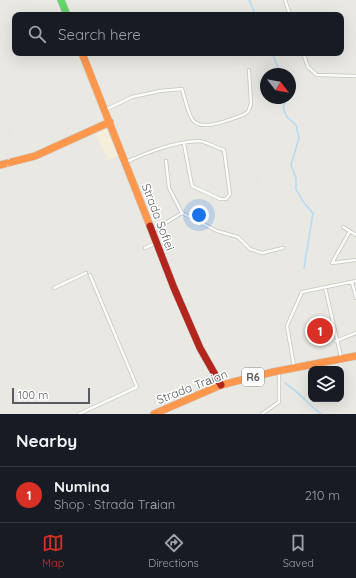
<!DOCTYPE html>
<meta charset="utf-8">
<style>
:root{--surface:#171b24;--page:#20242c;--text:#f1f3f6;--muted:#9ea1a6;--line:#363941;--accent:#d93025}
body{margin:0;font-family:Quicksand,sans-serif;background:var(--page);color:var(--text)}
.controls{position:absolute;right:12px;bottom:12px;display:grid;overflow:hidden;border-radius:8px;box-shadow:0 4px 16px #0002}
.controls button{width:36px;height:36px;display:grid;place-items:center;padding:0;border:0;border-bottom:1px solid var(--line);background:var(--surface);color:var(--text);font:20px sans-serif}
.compass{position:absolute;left:260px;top:68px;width:36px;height:36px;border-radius:50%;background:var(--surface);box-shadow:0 4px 16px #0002;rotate:121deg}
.scale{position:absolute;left:12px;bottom:10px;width:78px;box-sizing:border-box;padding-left:4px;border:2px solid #585c61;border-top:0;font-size:11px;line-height:14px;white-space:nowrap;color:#585c61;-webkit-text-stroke:3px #fff;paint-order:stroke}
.you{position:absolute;left:199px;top:215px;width:14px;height:14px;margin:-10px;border:3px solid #fff;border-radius:50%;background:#1a73e8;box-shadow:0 0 0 6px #1a73e833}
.badge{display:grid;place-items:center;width:26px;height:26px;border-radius:50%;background:var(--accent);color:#fff;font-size:13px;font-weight:700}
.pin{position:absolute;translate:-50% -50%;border:2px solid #fff;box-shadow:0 1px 4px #0006}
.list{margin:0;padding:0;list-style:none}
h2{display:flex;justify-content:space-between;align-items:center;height:52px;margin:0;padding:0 16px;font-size:17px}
h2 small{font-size:13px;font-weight:400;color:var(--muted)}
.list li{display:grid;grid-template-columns:26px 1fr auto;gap:12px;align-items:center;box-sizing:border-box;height:56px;padding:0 16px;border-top:1px solid var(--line)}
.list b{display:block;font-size:15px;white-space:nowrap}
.list p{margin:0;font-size:13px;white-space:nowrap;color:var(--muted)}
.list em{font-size:13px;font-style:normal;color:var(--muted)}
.icon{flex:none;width:22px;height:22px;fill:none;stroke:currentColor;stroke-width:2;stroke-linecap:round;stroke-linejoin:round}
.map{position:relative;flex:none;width:356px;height:414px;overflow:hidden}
.search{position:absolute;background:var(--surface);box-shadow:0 4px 16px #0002;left:12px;right:12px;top:12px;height:44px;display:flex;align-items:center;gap:10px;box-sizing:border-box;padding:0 14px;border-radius:8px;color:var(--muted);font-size:15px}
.sheet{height:108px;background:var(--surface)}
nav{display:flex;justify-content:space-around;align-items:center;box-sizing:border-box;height:56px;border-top:1px solid var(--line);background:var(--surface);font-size:11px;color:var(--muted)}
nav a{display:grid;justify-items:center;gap:2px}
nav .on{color:var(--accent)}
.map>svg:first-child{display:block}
</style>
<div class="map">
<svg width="356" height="414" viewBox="0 0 356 414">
<rect width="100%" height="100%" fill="#e9e8e2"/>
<!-- commercial -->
<path fill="#f5efd9" d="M106 129 118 156 108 160 96 135Z"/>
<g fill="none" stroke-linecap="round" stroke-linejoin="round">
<!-- stream -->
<path stroke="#b3dbf6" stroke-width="1.5" d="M249 0 256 15
M272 53 281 74
M286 98 283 108 287 117 296 125 299 138 291 165 296 178V189L304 203 313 213 304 268
M285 383C299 392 308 404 321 414"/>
<defs>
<path id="lane" d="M285 0 290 15
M303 53 308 67 317 75 356 76
M105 110 132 97 160 91 182 89C185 98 187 110 192 119 200 133 231 119 243 115L248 112 251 104 249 70
M166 161 169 188 182 213
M126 162C149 152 173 142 198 141 206 141 216 148 224 150L230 194 226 199H220L192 186 184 144
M343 227 356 235
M152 231 182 213 217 231 238 237 250 249 262 253 283 248
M350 231 332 263 356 260
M145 248 156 243
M352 282 356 298
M325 287 341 357
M54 288 86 273
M336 341 356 333
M294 366 287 326 302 292 356 281
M79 414 137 387 90 275
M262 414 279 402V373"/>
<path id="fast" d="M61 0 67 15"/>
<path id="slow" d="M82 53 150 226
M0 165 35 156 110 122
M154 414 221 385 273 372 356 356"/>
<path id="jam" d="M150 226 174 288 200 348 221 385"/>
</defs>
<!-- lane casing -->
<use href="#lane" stroke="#c5c5c3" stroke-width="4"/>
<!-- fast casing -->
<use href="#fast" stroke="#c5c6c4" stroke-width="8"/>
<!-- slow casing -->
<use href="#slow" stroke="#c5c6c4" stroke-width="8"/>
<!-- jam casing -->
<use href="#jam" stroke="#c5c6c4" stroke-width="8"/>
<!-- lane -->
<use href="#lane" stroke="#fcfcfb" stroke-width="2.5"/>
<!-- fast -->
<use href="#fast" stroke="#63d668" stroke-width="7"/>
<!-- slow -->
<use href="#slow" stroke="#ff974d" stroke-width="7"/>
<!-- jam -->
<use href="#jam" stroke="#b3261e" stroke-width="7"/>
<!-- rail -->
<path stroke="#e1e1e0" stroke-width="1.5" stroke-dasharray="1 5" stroke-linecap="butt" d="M219 0 223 15
M231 53 252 145 259 193
M0 88C12 123 13 161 0 196
M0 206 10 188"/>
</g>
<g text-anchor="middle" stroke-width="3" stroke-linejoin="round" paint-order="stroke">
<!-- shield labels -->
<rect fill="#fff" stroke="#8a8d90" stroke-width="1" x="242" y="368" width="22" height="18" rx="3"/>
<g font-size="11" font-weight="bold" fill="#585c61">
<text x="253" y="381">R6</text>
</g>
<!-- street labels -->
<g font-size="12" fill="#585c61" stroke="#fff">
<text transform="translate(158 217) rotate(69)" y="4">Strada Sofiei</text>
<text transform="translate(192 387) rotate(-21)" y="4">Strada Trаian</text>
</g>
</g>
</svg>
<div class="controls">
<button><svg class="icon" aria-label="layers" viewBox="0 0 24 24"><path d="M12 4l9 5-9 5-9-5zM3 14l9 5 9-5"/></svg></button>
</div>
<svg class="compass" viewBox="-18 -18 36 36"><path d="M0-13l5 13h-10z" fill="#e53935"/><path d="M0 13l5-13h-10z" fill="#9ea1a6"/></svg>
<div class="scale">100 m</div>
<div class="you"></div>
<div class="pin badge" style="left:320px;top:331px">1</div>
<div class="search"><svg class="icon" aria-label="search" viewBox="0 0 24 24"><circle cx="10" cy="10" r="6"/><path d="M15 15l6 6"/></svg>Search here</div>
</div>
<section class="sheet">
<h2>Nearby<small></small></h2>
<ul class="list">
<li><span class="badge">1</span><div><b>Numina</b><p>Shop · Strada Trаian</p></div><em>210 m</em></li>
</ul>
</section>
<nav>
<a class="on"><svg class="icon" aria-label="map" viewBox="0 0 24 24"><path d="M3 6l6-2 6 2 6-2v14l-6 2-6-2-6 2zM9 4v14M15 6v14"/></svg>Map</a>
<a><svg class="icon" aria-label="directions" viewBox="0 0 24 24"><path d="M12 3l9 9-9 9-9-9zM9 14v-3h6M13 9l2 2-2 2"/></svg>Directions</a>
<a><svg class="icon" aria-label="saved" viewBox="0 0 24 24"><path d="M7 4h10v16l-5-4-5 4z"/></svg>Saved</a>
</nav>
